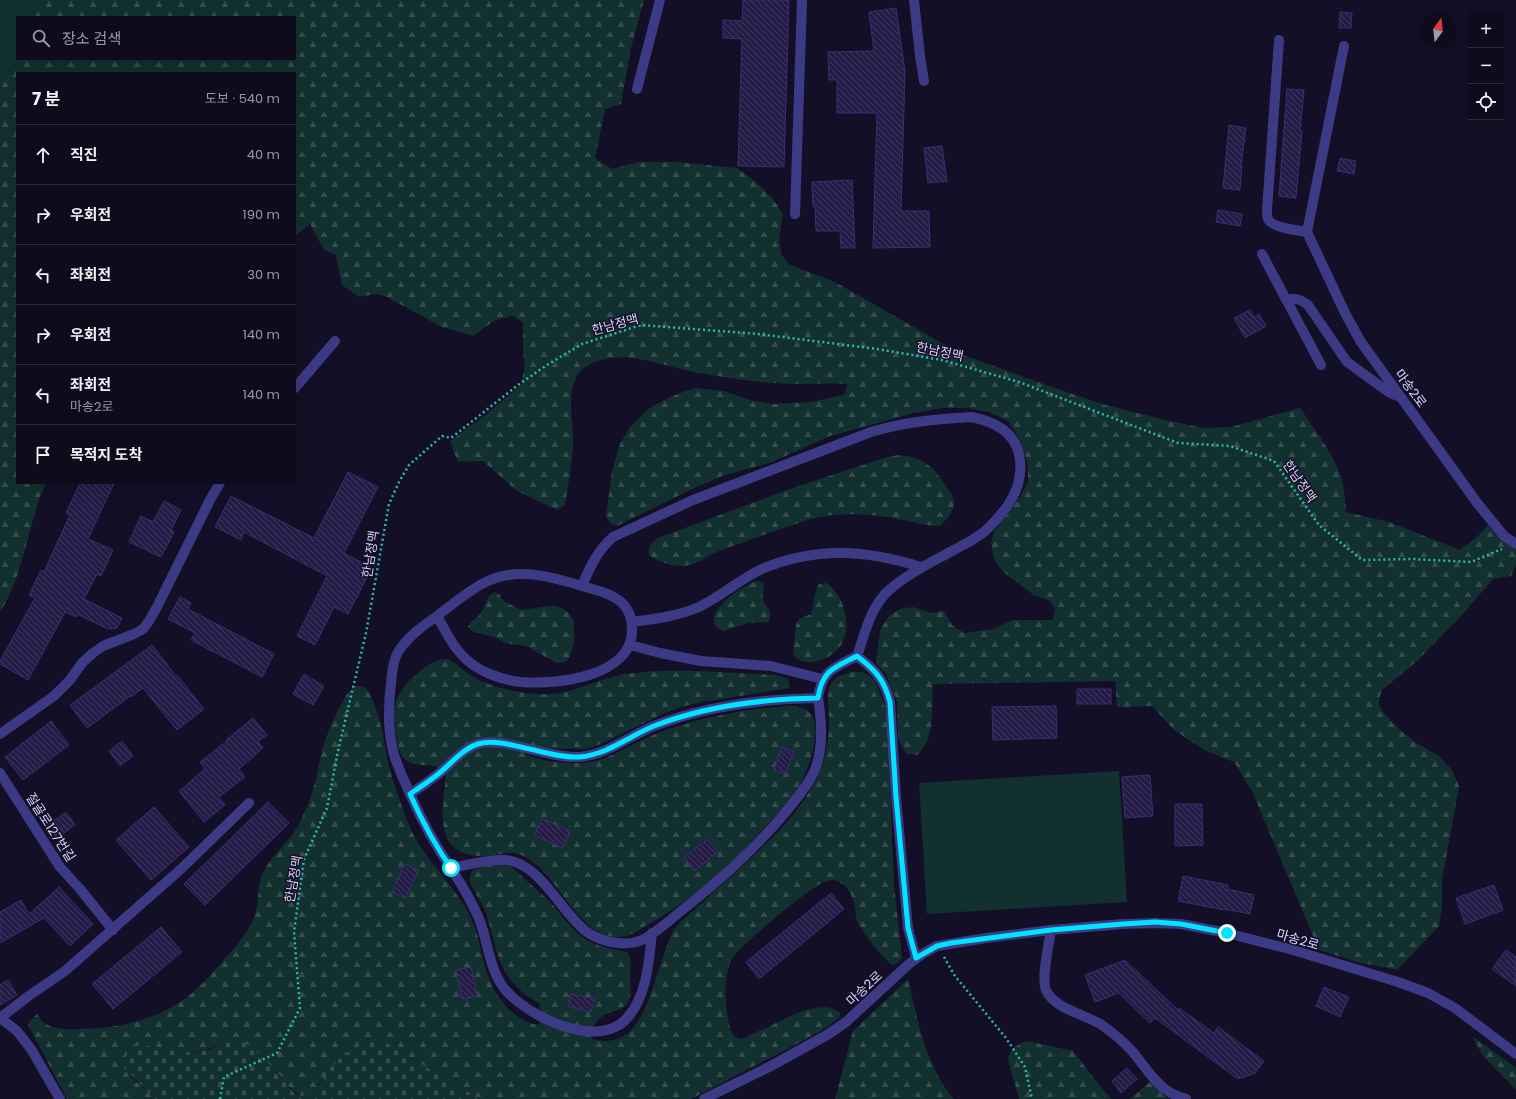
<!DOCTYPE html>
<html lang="ko">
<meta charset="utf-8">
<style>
:root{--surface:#0e0b1c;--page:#1c1929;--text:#f1f3f6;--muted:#9b9ba3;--line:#2e2b3b}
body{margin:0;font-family:Poppins,"Noto Sans KR",sans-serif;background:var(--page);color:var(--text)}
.controls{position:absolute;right:12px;top:12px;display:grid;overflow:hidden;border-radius:0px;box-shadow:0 4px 16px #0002}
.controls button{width:36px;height:36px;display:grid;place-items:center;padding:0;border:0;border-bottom:1px solid var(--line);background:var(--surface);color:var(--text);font:20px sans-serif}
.compass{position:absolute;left:1420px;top:12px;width:36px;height:36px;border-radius:50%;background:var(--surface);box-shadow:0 4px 16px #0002;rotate:15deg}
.stop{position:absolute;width:12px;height:12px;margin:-9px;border:3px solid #00e5ff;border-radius:50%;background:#fff}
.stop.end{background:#00e5ff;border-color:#fff;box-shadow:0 1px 4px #0008}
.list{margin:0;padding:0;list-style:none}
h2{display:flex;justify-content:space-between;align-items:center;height:52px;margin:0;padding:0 16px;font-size:17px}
h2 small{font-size:13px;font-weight:400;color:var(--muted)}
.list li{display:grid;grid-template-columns:26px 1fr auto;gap:12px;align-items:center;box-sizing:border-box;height:60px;padding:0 16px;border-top:1px solid var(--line)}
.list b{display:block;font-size:15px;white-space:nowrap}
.list p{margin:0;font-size:13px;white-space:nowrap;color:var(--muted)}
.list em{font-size:13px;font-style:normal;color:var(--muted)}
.icon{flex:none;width:22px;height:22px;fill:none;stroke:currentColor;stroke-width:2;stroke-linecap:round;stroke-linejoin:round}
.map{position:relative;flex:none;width:1516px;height:1099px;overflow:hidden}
.search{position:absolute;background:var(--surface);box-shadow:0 4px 16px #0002;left:16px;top:16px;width:280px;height:44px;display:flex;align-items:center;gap:10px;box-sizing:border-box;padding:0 14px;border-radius:0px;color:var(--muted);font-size:15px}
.panel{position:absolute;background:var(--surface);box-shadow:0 4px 16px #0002;left:16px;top:72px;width:280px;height:412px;border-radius:0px}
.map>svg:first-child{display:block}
</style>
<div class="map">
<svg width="1516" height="1099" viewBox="0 0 1516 1099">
<defs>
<pattern id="forest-firs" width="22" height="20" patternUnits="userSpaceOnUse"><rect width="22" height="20" fill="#12302f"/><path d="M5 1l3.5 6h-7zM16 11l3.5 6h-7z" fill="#344d4e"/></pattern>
<pattern id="cemetery-stones" width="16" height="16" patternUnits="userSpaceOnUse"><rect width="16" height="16" fill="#12302f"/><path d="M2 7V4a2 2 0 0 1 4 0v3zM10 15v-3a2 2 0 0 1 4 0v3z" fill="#344d4e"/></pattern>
<pattern id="building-back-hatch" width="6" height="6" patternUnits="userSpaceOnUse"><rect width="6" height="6" fill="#241b47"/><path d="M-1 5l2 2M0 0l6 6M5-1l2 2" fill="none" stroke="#433b63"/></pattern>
</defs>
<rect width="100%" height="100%" fill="#130f26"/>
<!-- forest -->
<path fill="url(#forest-firs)" d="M33 0H644L631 48 621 104 605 109 595 158 612 169 639 162H677L737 168 757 183 773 199 783 214 779 238 781 254 790 265 835 282 961 354 1029 379 1102 404 1161 419 1203 428 1231 427 1300 408C1313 427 1329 448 1338 469 1344 482 1345 498 1346 512L1389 522 1460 550 1478 536 1488 525 1502 541 1516 550V565L1511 576 1493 579 1462 615 1417 661 1382 690 1379 699V705L1382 711 1397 727 1415 742 1439 756 1452 770 1459 786 1442 880V907L1439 926 1397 970 1357 962 1319 950 1252 791 1234 762 1206 751 1174 730 1152 706 1117 707 1115 681 933 684C931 708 937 737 917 755L907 754 900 744 898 735 897 702 886 674 876 663 880 630 889 616 900 609 913 607 931 613 944 611 952 625 964 633 993 629 1013 620H1053L1055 609 1049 600 1035 596 1002 571 994 559 991 543 994 532 1019 499 1028 482V465L1021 442 1009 422 989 412 966 408H942L914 413 830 436 772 462 725 475 692 489 617 526 610 523 606 516 612 471 620 444 630 427 648 409 670 397 694 388 724 391 749 400 772 404 811 402 844 395 848 384C830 383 811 384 793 384 760 383 726 378 694 372 667 367 641 355 613 358 600 359 584 364 577 376 566 397 574 423 573 445 572 465 568 485 565 505L557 510 517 491 483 461 458 462 450 441 483 417 520 386 525 367 523 349V323L513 316 495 320 473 336 442 327 385 296 375 294 359 297 342 285 336 255 324 250 310 224 295 236V73H17V483H46C27 525 25 573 0 612V89L17 59H295V17H31Z
M899 455C923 457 933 466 946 486 949 490 954 497 954 503 954 512 946 520 940 526 922 526 904 519 886 517 860 513 830 513 805 521 776 530 747 541 719 551 709 555 699 563 689 565 675 568 660 563 649 555 648 546 651 543 658 538L787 490 887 457Z
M757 581 763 583C765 589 762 593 763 599 765 609 775 609 768 622L748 623 724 631C721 630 717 628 716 626 704 610 745 584 757 581Z
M826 583C833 587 836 593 840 599 848 614 850 635 838 649 827 661 804 669 793 654L796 625 799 619 811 614C815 604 813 593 819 584Z
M494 592 499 594 503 601 521 610 550 606 560 607 568 612 574 621V642L570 657 565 662 557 663 526 646 505 643 497 638 471 631 468 627C471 620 477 619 481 613 487 605 485 597 494 592Z
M448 659C457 664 465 672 475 678 500 691 542 699 569 691 590 685 611 675 633 673 681 668 728 673 776 675L788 679 790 688 702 702 681 707 663 714 601 744 586 749 518 748C530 762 572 765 591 762 613 758 632 743 653 735 689 721 728 712 767 708 778 707 792 704 802 708 808 709 812 715 814 720 820 741 806 775 795 793 788 803 779 812 771 820 735 862 692 901 644 927 636 932 628 937 619 937 576 938 558 870 521 855 509 850 498 856 486 856 434 859 441 813 446 777 439 756 416 774 402 756 398 750 397 742 396 735 391 706 395 692 418 673 428 664 434 660 448 659Z
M852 672H863L870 676 876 683 884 704 888 732 894 885 902 958 898 963 893 965C883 960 862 931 857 921 855 916 856 911 855 906 853 895 845 881 833 880 830 880 826 881 824 882 810 887 738 947 732 959 723 976 725 1000 728 1019 730 1028 731 1038 742 1039 750 1035 759 1031 768 1027 785 1019 822 997 840 1013V1017L829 1026 810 1037 691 1099H479L375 1036 322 1079 314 1091 309 1095 301 1096 287 1085 280 1075 228 1041C199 1056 180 1053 149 1046L129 1075 150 1094 152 1099H67L28 1025 30 1021 37 1014C46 1030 62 1030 79 1029 118 1029 162 1019 192 993 203 984 212 973 222 962 234 949 246 935 254 918 259 906 257 890 261 877 269 857 288 844 298 826 305 812 311 798 315 783 318 773 319 762 322 751 327 733 334 717 343 701 346 696 349 689 355 687 359 686 363 687 366 688 382 712 383 743 390 770 393 781 397 793 401 804 407 821 414 839 425 853 440 875 460 894 471 918 483 944 482 976 501 1000 509 1011 523 1023 538 1025 543 1019 541 1010 539 1003 526 996 516 988 507 975 495 957 493 932 485 911 481 901 473 891 470 881 469 877 470 873 473 870 485 866 501 862 513 868 523 878 534 887 545 897 561 912 571 933 591 942 602 948 615 949 627 952 632 959 631 968 630 976 630 983 632 994 629 1001 626 1010 609 1011 601 1017 596 1021 593 1027 590 1032L592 1039C633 1050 645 1011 655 981 660 966 665 951 670 937L674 929C683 919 693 911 703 902 743 864 792 828 817 778 824 765 829 740 829 725 830 712 824 692 833 681 838 675 845 674 852 672Z
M908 979C918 1020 925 1065 954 1099H835L853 1031Z
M1472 1036 1516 1068V1090L1483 1056Z
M1027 1041 1073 1051 1104 1091 1112 1099H1019L1008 1060C1009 1049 1016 1045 1027 1041Z
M1150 1082 1168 1099H1129L1132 1097Z"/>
<!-- cemetery -->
<path fill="url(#cemetery-stones)" d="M375 1036 479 1099H152L150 1094 124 1068C125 1059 126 1049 136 1046 147 1043 175 1053 190 1052 196 1052 203 1051 208 1050 222 1046 229 1036 245 1043 257 1050 269 1063 278 1074 285 1080 292 1095 302 1096 315 1097 322 1078 329 1070 340 1055 359 1046 375 1036Z"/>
<!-- green -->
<path fill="#12302f" d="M0 0H33L31 17H17V59L0 89Z
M1119 771 1127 902 927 914 919 783Z"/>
<!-- building -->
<path fill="url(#building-back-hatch)" stroke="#3b2d73" d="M743 0H789L784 167 738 166 742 39 723 38V20L742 21Z
M896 8 905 71 901 211H929L930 247 873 248 877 113H837V80H829L828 52 874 51 869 12Z
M1340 12 1352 13 1351 28H1339Z
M1287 89 1304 90 1300 130 1302 131 1296 198 1279 196Z
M1229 125 1246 128 1241 166H1242L1240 190 1223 188Z
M942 146 947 181 928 183 924 148Z
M1340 158 1356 161 1354 174 1337 171Z
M852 180 855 248H841L840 231H816L815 206 813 207 812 182Z
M1218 210 1242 214 1240 226 1216 222Z
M1250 310 1254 317 1259 314 1266 326 1245 338 1234 318Z
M348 472 378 487 344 553 372 568 348 614 334 607 315 645 297 636 327 576 244 532 241 540 215 527 231 496 314 538Z
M80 483H114L88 539 113 550 101 576 97 574 84 599 122 618 117 628 108 629 77 614 76 617 65 612 28 680 0 664V661L35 598 29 595 41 570 44 572 70 515 66 513Z
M164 501 181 510 171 530 174 532 161 557 129 542 141 516 153 522Z
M180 597 191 603 188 609 274 654 262 677 191 640 195 633 168 619Z
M152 645 176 676 177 675 204 709 177 730 143 688 131 697 130 696 87 728 70 705Z
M304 674 324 686 313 705 293 694Z
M1077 689H1111V704H1077Z
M1056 706 1057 738 993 740 992 707Z
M253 718 267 735 258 742 263 748 239 769 245 777 219 797 225 805 204 822 179 791 205 769 200 762 227 741 226 740Z
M51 721 69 745 23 780 5 757Z
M122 741 133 756 120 766 109 751Z
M782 747 794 752 785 774 774 770Z
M1150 775 1153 816 1125 818 1122 777Z
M268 802 289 823 205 905 184 884Z
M1175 804H1202L1203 845 1175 846Z
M154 807 189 847 151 880 116 840Z
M66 812 75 825 57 838 48 825Z
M542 819 570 831 562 848 535 835Z
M707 839 718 852 694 871 684 858Z
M404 864 418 870 406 898 392 892Z
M1183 876 1228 885V889L1254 895 1250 914 1224 909V910L1178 901Z
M1494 885 1503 910 1465 924 1456 898Z
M59 887 93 924 70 946 44 918 0 943V912L21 900 29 914Z
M831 893 844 909 759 979 746 962Z
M161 927 182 952 113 1009 92 984Z
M1506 950 1516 957V986L1492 969Z
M1125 960 1178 1010 1179 1008 1214 1033 1218 1027 1264 1061 1255 1073 1238 1079 1155 1018 1150 1023 1119 993 1095 1002 1085 975Z
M471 967 477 996 462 999 456 970Z
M8 980 17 995 0 1005V985Z
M1324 987 1349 997 1340 1017 1316 1006Z
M571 994 595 999 591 1012 568 1006Z
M1127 1068 1137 1079 1121 1093 1112 1081Z"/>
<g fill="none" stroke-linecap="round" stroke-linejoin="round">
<!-- path -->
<path stroke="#2fb8b0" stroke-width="2.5" stroke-dasharray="2 3" stroke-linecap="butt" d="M944 957 955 976 1006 1038 1025 1067 1032 1099
M220 1099 224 1077 277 1053 300 1008 294 932 304 859 327 808 338 751 366 633 389 504 399 482 409 465 442 436 451 438 518 385 547 365 582 344 641 325 758 334 877 349 942 360 1019 382 1178 443 1230 446 1274 461 1319 525 1362 560 1413 559 1471 562 1502 549"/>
<!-- minor -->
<path stroke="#3d3a85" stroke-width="10" d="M914 0 920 56 924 81
M1279 40 1267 210C1267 212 1267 217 1268 219 1272 228 1298 230 1307 232
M637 89 660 0
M795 214 802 0
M1307 232 1346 315 1361 342 1478 504 1504 536 1516 544
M1307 232 1344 46
M1262 254 1321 365
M1286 300C1296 298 1300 299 1308 305L1347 362 1390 393 1402 398
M295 388 335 341
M971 417C992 421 1014 431 1019 454 1023 473 1019 489 1008 505 1001 515 993 524 984 532 974 540 963 545 952 551 930 563 907 574 888 591 870 608 865 634 857 656 834 668 822 670 818 698 764 699 705 706 654 726 629 736 607 755 579 757 550 759 502 736 478 744 462 749 450 765 437 775 428 782 419 788 410 794 404 780 397 766 393 751 388 729 388 706 391 684 392 672 393 659 400 649 410 635 424 625 437 616 446 632 454 649 468 661 482 673 503 680 521 682 556 685 633 677 632 629 632 618 629 609 621 602 611 593 595 590 582 586 590 567 597 551 613 537L693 500 871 432C904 422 937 419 971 417Z
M437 616C453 604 470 589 488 581 518 567 553 577 582 586
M632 622C655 619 678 616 699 607 722 596 740 579 762 569 816 546 867 550 921 567
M630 645 660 653 701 661 771 666 822 679
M857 656C875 670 884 679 890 702L896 797 908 928 916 958
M0 734 54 696 70 680 82 663 93 653 103 646 134 634 143 629 149 621 157 607 211 498 220 483
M0 773 60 867 80 889 113 930
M410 794C422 821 434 844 451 868 468 865 488 859 505 860 540 862 561 913 587 932 596 938 608 942 618 943 626 944 635 943 642 940 656 933 669 921 681 911 718 882 754 850 784 814 795 801 806 788 814 772 824 749 822 722 818 698
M451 868C462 886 474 904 481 924 488 945 490 968 503 987 525 1016 599 1052 628 1017 647 995 649 961 652 933
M1051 930C1049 944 1041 978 1046 990 1054 1009 1087 1015 1102 1025 1113 1033 1123 1041 1132 1051 1144 1065 1155 1084 1171 1093 1176 1096 1181 1097 1186 1099
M60 1099 31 1049 17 1031 0 1018 30 995 65 971 181 869 249 803
M704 1099 769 1067 827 1035 846 1022 910 963 924 953 937 946 986 938 1051 930 1123 924 1155 923 1181 924 1227 933 1293 950 1398 982 1428 993 1455 1008 1516 1054"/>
</g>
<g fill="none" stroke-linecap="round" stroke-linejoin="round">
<!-- route -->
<path stroke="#00e5ff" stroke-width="5" d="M451 868C434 844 422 821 410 794 419 788 428 782 437 775 450 765 462 749 478 744 502 736 550 759 579 757 607 755 629 736 654 726 705 706 764 699 818 698 822 670 834 668 857 656 875 670 884 679 890 702L896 797 908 928 916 958 937 946 951 943 1051 930 1123 924 1155 922 1181 924 1227 933"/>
</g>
<g text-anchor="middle" stroke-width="3" stroke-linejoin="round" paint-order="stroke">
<!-- street labels -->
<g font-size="13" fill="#d9d4ff" stroke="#130f26">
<text transform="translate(615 324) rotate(-15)" y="5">한남정맥</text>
<text transform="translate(940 351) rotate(12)" y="5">한남정맥</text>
<text transform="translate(1411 388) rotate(54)" y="5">마송2로</text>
<text transform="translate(1300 481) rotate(55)" y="5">한남정맥</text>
<text transform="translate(370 554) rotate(-81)" y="5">한남정맥</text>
<text transform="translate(51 827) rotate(57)" y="5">절골로127번길</text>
<text transform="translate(293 879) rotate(-80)" y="5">한남정맥</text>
<text transform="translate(1298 939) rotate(16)" y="5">마송2로</text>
<text transform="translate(864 988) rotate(-43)" y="5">마송2로</text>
</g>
</g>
</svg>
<div class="controls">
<button>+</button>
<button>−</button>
<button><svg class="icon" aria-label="locate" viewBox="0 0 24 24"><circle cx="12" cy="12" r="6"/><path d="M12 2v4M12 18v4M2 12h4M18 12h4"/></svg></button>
</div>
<svg class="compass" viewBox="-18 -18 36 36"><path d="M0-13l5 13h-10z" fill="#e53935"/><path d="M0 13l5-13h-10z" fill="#9b9ba3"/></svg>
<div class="stop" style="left:451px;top:868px"></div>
<div class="stop end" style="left:1227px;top:933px"></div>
<div class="search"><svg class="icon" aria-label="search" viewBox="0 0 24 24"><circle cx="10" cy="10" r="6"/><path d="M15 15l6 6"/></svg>장소 검색</div>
<section class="panel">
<h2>7 분<small>도보 · 540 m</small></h2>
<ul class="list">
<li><svg class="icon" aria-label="ahead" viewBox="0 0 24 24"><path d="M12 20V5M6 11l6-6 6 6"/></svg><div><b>직진</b></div><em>40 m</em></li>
<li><svg class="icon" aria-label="right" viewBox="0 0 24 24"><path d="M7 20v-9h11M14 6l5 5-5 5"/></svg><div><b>우회전</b></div><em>190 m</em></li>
<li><svg class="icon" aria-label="left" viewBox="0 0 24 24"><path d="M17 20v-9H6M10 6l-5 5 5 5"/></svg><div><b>좌회전</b></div><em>30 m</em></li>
<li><svg class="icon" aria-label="right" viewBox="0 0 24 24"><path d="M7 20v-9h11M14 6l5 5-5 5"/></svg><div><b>우회전</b></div><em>140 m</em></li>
<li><svg class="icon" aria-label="left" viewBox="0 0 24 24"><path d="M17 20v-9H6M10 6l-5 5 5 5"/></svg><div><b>좌회전</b><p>마송2로</p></div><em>140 m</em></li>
<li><svg class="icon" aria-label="arrive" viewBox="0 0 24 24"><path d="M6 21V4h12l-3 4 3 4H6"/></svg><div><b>목적지 도착</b></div></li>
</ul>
</section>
</div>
